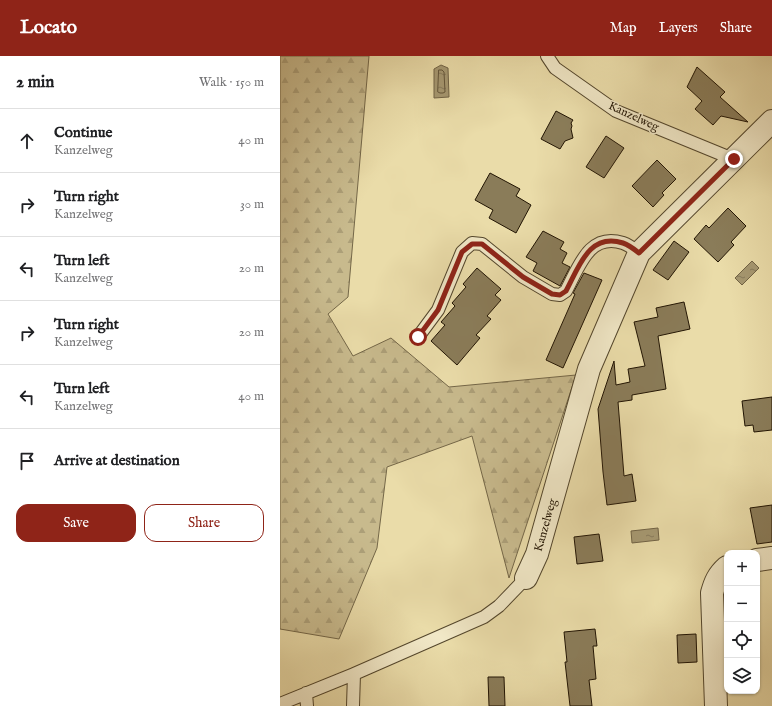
<!DOCTYPE html>
<meta charset="utf-8">
<style>
:root{--surface:#fff;--page:#f2f2f2;--text:#202124;--muted:#757577;--line:#e0e0e0;--accent:#8f2418}
body{margin:0;font-family:"IM FELL English",serif;background:var(--page);color:var(--text)}
.controls{position:absolute;right:12px;bottom:12px;display:grid;overflow:hidden;border-radius:8px;box-shadow:0 1px 3px #0004}
.controls button{width:36px;height:36px;display:grid;place-items:center;padding:0;border:0;border-bottom:1px solid var(--line);background:var(--surface);color:var(--text);font:20px sans-serif}
.stop{position:absolute;width:12px;height:12px;margin:-9px;border:3px solid #8f2418;border-radius:50%;background:#fff}
.stop.end{background:#8f2418;border-color:#fff;box-shadow:0 1px 4px #0008}
.list{margin:0;padding:0;list-style:none}
h2{display:flex;justify-content:space-between;align-items:center;height:52px;margin:0;padding:0 16px;font-size:17px}
h2 small{font-size:13px;font-weight:400;color:var(--muted)}
.list li{display:grid;grid-template-columns:26px 1fr auto;gap:12px;align-items:center;box-sizing:border-box;height:64px;padding:0 16px;border-top:1px solid var(--line)}
.list b{display:block;font-size:15px;white-space:nowrap}
.list p{margin:0;font-size:13px;white-space:nowrap;color:var(--muted)}
.list em{font-size:13px;font-style:normal;color:var(--muted)}
.actions{display:flex;gap:8px;padding:12px 16px}
.actions a{flex:1;padding:9px 0;border:1px solid var(--accent);border-radius:12px;text-align:center;font-size:14px;color:var(--accent)}
.actions .main{background:var(--accent);color:#fff}
.icon{flex:none;width:22px;height:22px;fill:none;stroke:currentColor;stroke-width:2;stroke-linecap:round;stroke-linejoin:round}
.map{position:relative;flex:none;width:492px;height:650px;overflow:hidden}
header{display:flex;align-items:center;gap:24px;box-sizing:border-box;height:56px;padding:0 20px;background:var(--accent);color:#fff}
header strong{font-size:19px}
nav{display:flex;gap:22px;margin-inline-start:auto;font-size:14px}
main{display:flex}
aside{flex:1;background:var(--surface)}
.map>svg:first-child{display:block}
</style>
<header>
<strong>Locato</strong>
<nav><a>Map</a><a>Layers</a><a>Share</a></nav>
</header>
<main>
<aside>
<h2>2 min<small>Walk · 150 m</small></h2>
<ul class="list">
<li><svg class="icon" aria-label="ahead" viewBox="0 0 24 24"><path d="M12 20V5M6 11l6-6 6 6"/></svg><div><b>Continue</b><p>Kanzelweg</p></div><em>40 m</em></li>
<li><svg class="icon" aria-label="right" viewBox="0 0 24 24"><path d="M7 20v-9h11M14 6l5 5-5 5"/></svg><div><b>Turn right</b><p>Kanzelweg</p></div><em>30 m</em></li>
<li><svg class="icon" aria-label="left" viewBox="0 0 24 24"><path d="M17 20v-9H6M10 6l-5 5 5 5"/></svg><div><b>Turn left</b><p>Kanzelweg</p></div><em>20 m</em></li>
<li><svg class="icon" aria-label="right" viewBox="0 0 24 24"><path d="M7 20v-9h11M14 6l5 5-5 5"/></svg><div><b>Turn right</b><p>Kanzelweg</p></div><em>20 m</em></li>
<li><svg class="icon" aria-label="left" viewBox="0 0 24 24"><path d="M17 20v-9H6M10 6l-5 5 5 5"/></svg><div><b>Turn left</b><p>Kanzelweg</p></div><em>40 m</em></li>
<li><svg class="icon" aria-label="arrive" viewBox="0 0 24 24"><path d="M6 21V4h12l-3 4 3 4H6"/></svg><div><b>Arrive at destination</b></div></li>
</ul>
<div class="actions"><a class="main">Save</a><a>Share</a></div>
</aside>
<div class="map">
<svg width="492" height="650" viewBox="0 0 492 650">
<defs>
<pattern id="forest-firs" width="22" height="20" patternUnits="userSpaceOnUse"><rect width="22" height="20" fill="#c8ba8d"/><path d="M5 1l3.5 6h-7zM16 11l3.5 6h-7z" fill="#ac9f78"/></pattern>
<pattern id="water-ripples" width="26" height="14" patternUnits="userSpaceOnUse"><rect width="26" height="14" fill="#a69871"/><path d="M2 4q2-2 4 0t4 0M15 11q2-2 4 0t4 0" fill="none" stroke="#877b5b"/></pattern>
</defs>
<rect width="100%" height="100%" fill="#eadca9"/>
<filter id="stains"><feTurbulence type="fractalNoise" baseFrequency=".005" numOctaves="4"/><feColorMatrix values="0 0 0 0 .2 0 0 0 0 .09 0 0 0 0 .02 0 0 0 .5 -.17"/></filter>
<radialGradient id="worn" r=".72"><stop offset=".6" stop-color="#630" stop-opacity="0"/><stop offset="1" stop-color="#630" stop-opacity=".3"/></radialGradient>
<!-- forest -->
<path fill="url(#forest-firs)" stroke="#746748" d="M0 0H89L68 241 48 258 73 300 111 282 169 331 296 319 229 522 192 380 107 411 97 492 59 583 0 573Z"/>
<!-- water -->
<path fill="url(#water-ripples)" stroke="#716345" d="M161 9 168 12 169 41 154 42V13Z
M472 205 479 212 462 229 455 222Z
M378 472 379 484 352 487 351 475Z"/>
<g fill="none" stroke-linecap="round" stroke-linejoin="round">
<!-- shore -->
<path stroke="#64563a" stroke-width="1" d="M159 14H162L164 16 165 36 163 37H160L158 36Z"/>
</g>
<!-- building -->
<path fill="#8a7c59" stroke="#211403" d="M417 11 445 36 440 41 468 66 441 60 433 69 415 53 422 45 407 31Z
M276 55 293 64 291 67 292 70 291 73 293 82 285 85 280 93 261 83Z
M326 80 344 92 324 122 306 111Z
M377 104 396 123 382 137 384 139 373 151 352 130Z
M210 117 240 133 236 140 251 149 236 177 209 162 213 154 195 144Z
M448 152 466 170 451 186 454 189 438 206 414 183 426 169 429 172Z
M263 175 284 186 280 193 287 197 282 207 290 211 280 230 253 215 257 207 246 201Z
M394 185 409 196 388 224 373 214Z
M197 212 221 233 215 239 221 244 207 260 211 263 196 279 200 282 177 309 151 285 165 269 161 266 175 250 172 247 186 231 183 228Z
M304 217 322 224 283 312 266 304 295 238 293 237Z
M404 246 410 273 378 280 386 333 352 339V344L338 346 344 420 352 418 356 445 327 449 323 416 318 353 334 305 336 329 350 326 348 313 365 310 354 266 378 261 376 252Z
M492 341V374L474 376 473 369 465 370 462 345Z
M492 449V486L477 488 470 452Z
M319 478 323 505 297 508 294 481Z
M315 573 317 590H313L316 623 309 624 312 650H290L285 606H287L284 576Z
M416 578 417 606 398 607 397 579Z
M208 621H224L225 650H209Z"/>
<g fill="none" stroke-linecap="round" stroke-linejoin="round">
<defs>
<path id="service" d="M267 0 275 12 336 55 453 103
M138 281 158 254 182 196 192 187 202 188 243 221 272 238 280 239 286 235C299 211 309 176 343 187 349 189 354 193 359 197
M26 637 27 650
M0 648 74 618
M73 650 74 618 204 561 219 550 246 522"/>
<path id="minor" d="M477 504 492 502
M246 522 257 498 309 313 359 197 492 65
M436 650 432 537C435 526 438 519 447 511"/>
</defs>
<!-- service casing -->
<use href="#service" stroke="#53462c" stroke-width="14"/>
<!-- minor casing -->
<use href="#minor" stroke="#53462c" stroke-width="24"/>
<!-- service -->
<use href="#service" stroke="#f1e8c7" stroke-width="12"/>
<!-- minor -->
<use href="#minor" stroke="#f1e8c7" stroke-width="22"/>
</g>
<g fill="none" stroke-linecap="round" stroke-linejoin="round">
<!-- route -->
<path stroke="#8f2418" stroke-width="5" d="M138 281 158 254 182 196 192 188H202L243 221 272 238 280 239 286 235C299 211 309 176 343 187 349 189 354 193 359 197L454 103"/>
</g>
<g text-anchor="middle" stroke-width="3" stroke-linejoin="round" paint-order="stroke">
<!-- street labels -->
<g font-size="12" fill="#211403" stroke="#f1e8c7">
<text transform="translate(354 60) rotate(25)" y="4">Kanzelweg</text>
<text transform="translate(265 469) rotate(-74)" y="4">Kanzelweg</text>
</g>
</g>
<rect width="100%" height="100%" filter="url(#stains)"/>
<rect width="100%" height="100%" fill="url(#worn)"/>
</svg>
<div class="controls">
<button>+</button>
<button>−</button>
<button><svg class="icon" aria-label="locate" viewBox="0 0 24 24"><circle cx="12" cy="12" r="6"/><path d="M12 2v4M12 18v4M2 12h4M18 12h4"/></svg></button>
<button><svg class="icon" aria-label="layers" viewBox="0 0 24 24"><path d="M12 4l9 5-9 5-9-5zM3 14l9 5 9-5"/></svg></button>
</div>
<div class="stop" style="left:138px;top:281px"></div>
<div class="stop end" style="left:454px;top:103px"></div>
</div>
</main>
